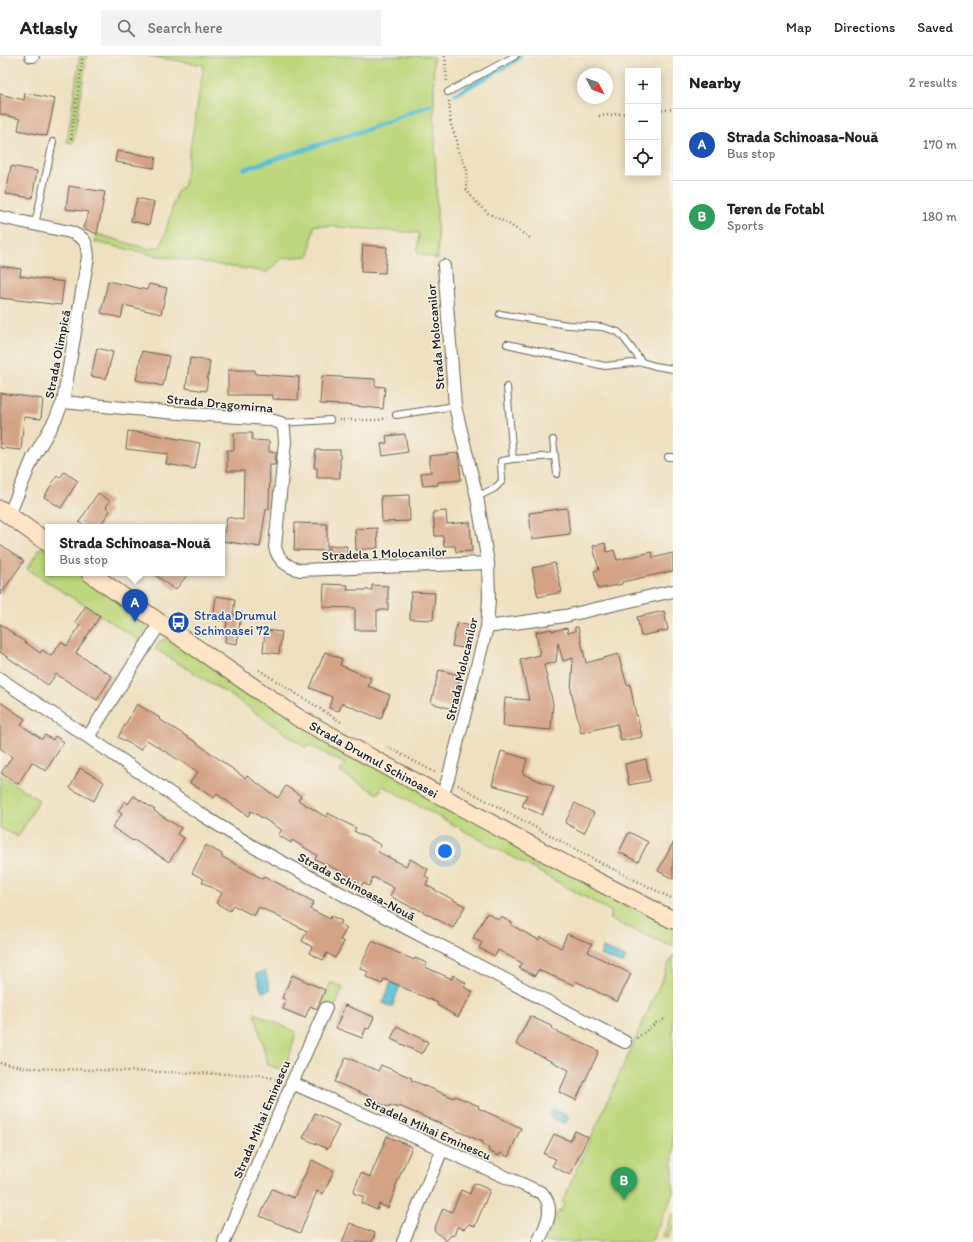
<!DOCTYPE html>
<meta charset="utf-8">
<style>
:root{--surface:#fff;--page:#f2f2f2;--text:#202124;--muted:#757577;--line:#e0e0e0;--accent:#2563eb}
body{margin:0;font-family:Itim,sans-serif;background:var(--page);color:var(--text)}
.controls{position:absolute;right:12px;top:12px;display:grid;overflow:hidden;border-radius:0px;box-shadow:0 2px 10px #0003}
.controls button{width:36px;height:36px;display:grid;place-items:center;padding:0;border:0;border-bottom:1px solid var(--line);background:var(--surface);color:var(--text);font:20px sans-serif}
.compass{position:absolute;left:577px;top:12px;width:36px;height:36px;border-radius:50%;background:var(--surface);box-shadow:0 2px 10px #0003;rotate:131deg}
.you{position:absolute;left:445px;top:795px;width:14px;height:14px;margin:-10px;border:3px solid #fff;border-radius:50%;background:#1a73e8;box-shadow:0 0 0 6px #1a73e833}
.badge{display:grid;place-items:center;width:26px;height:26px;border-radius:50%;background:var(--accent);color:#fff;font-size:13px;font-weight:700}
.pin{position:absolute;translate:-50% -33px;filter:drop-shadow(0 1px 2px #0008)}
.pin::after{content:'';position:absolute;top:21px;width:14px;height:12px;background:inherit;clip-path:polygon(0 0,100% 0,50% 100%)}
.popup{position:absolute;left:45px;top:468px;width:180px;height:52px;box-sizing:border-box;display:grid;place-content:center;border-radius:0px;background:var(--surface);filter:drop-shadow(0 1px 3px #0005);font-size:13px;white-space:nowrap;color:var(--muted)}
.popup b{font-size:15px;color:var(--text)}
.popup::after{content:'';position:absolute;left:50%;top:100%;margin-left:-8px;border:8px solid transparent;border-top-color:var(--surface)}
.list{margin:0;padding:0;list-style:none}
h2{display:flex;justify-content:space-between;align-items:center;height:52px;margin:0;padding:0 16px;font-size:17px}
h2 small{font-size:13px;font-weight:400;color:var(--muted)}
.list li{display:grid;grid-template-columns:26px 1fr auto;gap:12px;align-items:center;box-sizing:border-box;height:72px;padding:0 16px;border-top:1px solid var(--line)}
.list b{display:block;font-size:15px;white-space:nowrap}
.list p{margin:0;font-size:13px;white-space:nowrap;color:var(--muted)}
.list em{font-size:13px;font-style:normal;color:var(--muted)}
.icon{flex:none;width:22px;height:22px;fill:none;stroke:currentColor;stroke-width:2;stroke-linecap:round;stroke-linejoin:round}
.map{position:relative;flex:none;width:673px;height:1186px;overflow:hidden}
header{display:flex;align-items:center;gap:24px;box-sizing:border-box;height:56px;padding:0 20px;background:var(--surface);border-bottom:1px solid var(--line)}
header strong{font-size:19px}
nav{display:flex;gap:22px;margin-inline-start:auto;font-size:14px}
.search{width:280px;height:36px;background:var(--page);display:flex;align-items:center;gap:10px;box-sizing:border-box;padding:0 14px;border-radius:0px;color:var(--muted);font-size:15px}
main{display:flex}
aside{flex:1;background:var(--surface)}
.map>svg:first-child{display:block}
</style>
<header>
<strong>Atlasly</strong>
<div class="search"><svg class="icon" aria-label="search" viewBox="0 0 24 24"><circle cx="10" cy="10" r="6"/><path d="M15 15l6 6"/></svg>Search here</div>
<nav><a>Map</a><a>Directions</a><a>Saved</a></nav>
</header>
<main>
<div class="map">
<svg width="673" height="1186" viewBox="0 0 673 1186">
<rect width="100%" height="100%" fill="#f7f3e8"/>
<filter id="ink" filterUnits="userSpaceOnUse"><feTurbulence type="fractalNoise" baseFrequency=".025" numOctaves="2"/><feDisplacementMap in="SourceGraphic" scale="8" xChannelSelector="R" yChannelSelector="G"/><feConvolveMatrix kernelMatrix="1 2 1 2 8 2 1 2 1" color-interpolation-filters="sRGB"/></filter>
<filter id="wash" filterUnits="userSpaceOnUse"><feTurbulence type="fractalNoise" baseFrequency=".012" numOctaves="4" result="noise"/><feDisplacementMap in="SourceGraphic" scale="16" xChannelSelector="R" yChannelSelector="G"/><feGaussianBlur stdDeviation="0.9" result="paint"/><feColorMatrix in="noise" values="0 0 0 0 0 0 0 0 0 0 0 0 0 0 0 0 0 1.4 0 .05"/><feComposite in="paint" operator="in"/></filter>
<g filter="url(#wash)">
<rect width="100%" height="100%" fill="#eee0c0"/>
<!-- green -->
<path fill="#bdd77c" stroke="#6c7a4c" d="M80 0H87L73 87 67 86Z
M148 0H433L438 203 417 197 419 177 314 169 309 200 283 202 267 216 158 200 95 186 97 178 148 193 160 191 163 184 177 136 184 129 204 9Z
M41 491 48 496V517H78L150 568 139 584 27 513Z
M169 582 673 871V891L609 863 612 856 383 730 378 738 340 716 345 708 309 689 306 692 235 642 155 593 160 585Z
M0 719 39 744 18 781 0 772Z
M673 899V1138L651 1186H544L558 1155 560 1156 564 1148 562 1147 565 1140Z
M331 926 343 932 334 953 322 948Z
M255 957 296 976 290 998 283 1014 268 1009Z
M673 1157V1171L668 1182 663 1180Z"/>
<!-- water -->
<path fill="#58c0d5" stroke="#3a6e78" d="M603 892 626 901 623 908 600 899Z
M265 915 270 934 262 936 256 918Z
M391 926 400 930 392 951 383 947Z
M553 1053 569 1061 565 1068 549 1061Z"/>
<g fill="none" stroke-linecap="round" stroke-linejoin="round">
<!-- stream -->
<path stroke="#58c0d5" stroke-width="4.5" d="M456 38 512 7 520 0
M244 113 371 72 430 49"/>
</g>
<g id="blocks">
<!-- building -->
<path fill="#d4a386" d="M25 37 55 43 47 80 18 74 20 63 0 58V38L24 44Z
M117 95 156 101 154 112 115 106Z
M11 110 37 115 32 142 6 138Z
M69 130 105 136 97 178 83 172 89 156 66 153Z
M137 142 154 146 149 169 131 165Z
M363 189 387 191 385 217 361 216Z
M0 210 21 213 20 220 64 226 61 249 0 242Z
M108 225 147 234 149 228 167 232 161 258 124 249 121 262 101 257Z
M97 292 113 296 106 323 91 320Z
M142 295 169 300 163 330 136 324Z
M190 302 210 305 206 335 186 332Z
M228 314H255V318L299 321 298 344 273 343V339H228Z
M322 320 375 323V330L385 331 383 353 345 349 320 348Z
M0 337 43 343 41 363 24 361 21 394 0 392 1 358H0Z
M128 375 151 378 200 387 195 413 166 408 168 398 126 393Z
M234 377H252V384L269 385V396H276L275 409H270L269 453H266L260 491 223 485 227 461 243 464 244 415H227V394H234Z
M405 378 408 396 383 400 381 388 387 387 386 380Z
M316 394H340V422H317V412H314Z
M458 397 461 424 438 426V429L423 430 421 417 431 416 429 400Z
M64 416 78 425 61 452 44 441 57 420 60 422Z
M98 437 110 445 106 451 110 455 99 471H86L79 466Z
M409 439 410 465 382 466 381 440Z
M567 452 570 478 532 483 529 457Z
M446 455 447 468 470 466 472 495 456 496 455 490H444L443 480H435L433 456Z
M295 467 327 468V495L294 494Z
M377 472 378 492 356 494 355 473Z
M605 487 607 496 614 494 617 504 652 496 653 502 673 497V515L622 526V528L598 533 594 515 599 514 593 490Z
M0 488 24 505 0 539Z
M329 490H347L346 505H329Z
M555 507 562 536 538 541 532 512Z
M153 517H189L175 534Z
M324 528 348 529 347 534H372V529L388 530V554H377V574H355V552L323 551Z
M411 536 435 537 433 564 410 563Z
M216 540 235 543 233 558 241 559 237 588 225 586 227 565 213 564Z
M86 550 100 560 76 597 112 620 97 644 56 618 48 629 0 596V568L40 597 42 594 51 600 61 586 67 590 80 569 75 566Z
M664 555 668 574 641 580 637 561Z
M457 567 472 570 468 593 452 590Z
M575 571H578L586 607 618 598 627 629 630 628 636 659H637L642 681 621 685 617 668 581 677 571 635 573 602 563 605 558 587 556 606 544 609 553 648 551 674 503 670 505 642 529 644 520 604 540 599 536 576 552 573V575L567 572 568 577 575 575Z
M265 574 282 576 279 598 263 596Z
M325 596 342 603 340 609 371 622 368 630 390 639 381 663 342 647 339 655 329 652 332 641 310 632Z
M439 614 460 619 452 653 431 647Z
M0 646 25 663 21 669 42 683 45 679 53 684 55 680 64 686 46 715 32 706 18 728 1 717 12 701 0 692Z
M137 648 160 662 159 663 194 685 245 722 247 720 278 742 286 730 301 740 298 744 326 761 328 757 356 772 354 775 381 789 378 796 406 810 410 803 428 813 425 820 429 822 426 829 465 850 453 872 414 851 413 852 390 840 394 832 373 821 369 830 363 827 360 832 348 825 350 820 315 803 317 799 292 784 291 787 278 779 282 774 251 755 248 760 217 738 214 742 190 727 198 716 147 684 141 694 118 681Z
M501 695 527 703 523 718 554 731 542 759 522 750 527 739 492 729Z
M646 703 650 725 629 729 625 708Z
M80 712 104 726 94 745 70 732Z
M134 740 155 754 154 755 181 772 177 778 184 782 169 806 134 784 133 785 112 771 122 758 118 755 125 745 128 748Z
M575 747 594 757 584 777 565 767Z
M629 776 648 786 638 806 619 796Z
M673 787V823L658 815Z
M206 789 222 798 221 800 263 823 264 820 314 846 310 853 330 863 331 860 342 865 340 868 347 872 340 884 344 886 335 902 327 897 323 904 309 897 312 891 302 885 307 875 259 851 254 860 233 849 230 855 216 847 222 837 202 826 204 823 192 817Z
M487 857 499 864 501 861 512 867 511 869 539 884 541 881 561 892 567 878 592 888 588 896 631 918 617 946 576 925 574 929 538 914 535 920 519 912 522 907 498 894 495 900 479 892 482 887 473 882Z
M372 885 414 904 415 902 427 907 425 911 452 923 453 919 466 927 464 931 473 936 458 961 437 949 438 947 384 923 382 928 366 921 368 916 360 912Z
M292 919 325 934 317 953 310 950 305 962 283 953 286 944 282 942Z
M345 949 374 961 369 973 366 972 362 982 336 972Z
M530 960 553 971 552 973 599 995 576 1044 559 1036 569 1014 516 988Z
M397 970 428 986 422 998 391 983Z
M346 1001 378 1015 381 1009 412 1022 411 1024 454 1042 455 1040 479 1050 478 1052 521 1072 508 1101 500 1097 499 1100 488 1095 489 1092 482 1088 483 1086 399 1050 398 1052 390 1049 389 1051 374 1045 375 1043 335 1026Z
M315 1057 339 1069 328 1093 303 1082Z
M575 1075 588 1081 570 1119 552 1110 556 1103 544 1098 554 1078 570 1085Z
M387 1080 412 1091 395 1131 396 1132 388 1152 379 1148 377 1154 361 1147 364 1141 353 1137 361 1117 370 1121Z
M312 1104 334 1115 323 1138 317 1135 300 1177 260 1160 272 1133 294 1142Z
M474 1127 490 1134 475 1170 469 1168 464 1173 457 1171 454 1180 451 1179 446 1185 434 1174 443 1152 452 1156 461 1134 470 1138Z
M350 1167 375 1177 372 1186H342Z"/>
</g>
</g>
<g filter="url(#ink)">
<use href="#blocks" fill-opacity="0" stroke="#666155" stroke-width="1"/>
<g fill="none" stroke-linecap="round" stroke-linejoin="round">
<defs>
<path id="lane" d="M448 36 515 0
M35 168 53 86
M500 258 568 269 602 271 612 274 618 276 623 281 642 306 655 310 673 313
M507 288 605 310 642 306
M396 359 455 350
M281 367 330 364
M553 384 557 418
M668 401H673
M513 403 555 400
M477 441 495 432 502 425 501 405 513 403 507 331"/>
<path id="street" d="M31 0H33
M0 161 70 176C85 182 87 185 88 201L63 346 55 364 33 402 9 459
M63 346 165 356 267 363 281 367 284 373 285 386 275 491C278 504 287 511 300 514L488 507
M487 571 565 560 673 535
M0 623 88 681 199 757 252 790 372 854 625 986
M88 681 160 567
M442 740 448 723 487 571 489 543 488 507 477 441 455 350 444 210
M292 1027 542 1137C556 1152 546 1170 538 1186
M224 1186 292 1027 326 952
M403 1186 442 1094"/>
<path id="secondary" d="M0 453 48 487
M90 517 160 567 297 661 589 821 673 864"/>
</defs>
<!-- lane casing -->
<use href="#lane" stroke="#666155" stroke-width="8"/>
<!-- street casing -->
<use href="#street" stroke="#666155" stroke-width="14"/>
<!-- secondary casing -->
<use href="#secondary" stroke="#666155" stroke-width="19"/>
<!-- path -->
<path stroke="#666155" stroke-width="2.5" stroke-dasharray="1 3" stroke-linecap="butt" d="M445 0 447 26
M449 45 451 69 457 85V94L462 102 467 114 466 133 474 144 488 157 512 170 530 182
M658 55 673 53
M599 60 628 57
M71 83 83 0
M339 364H379L387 362
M259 614 341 666
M388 691 436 717
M458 729 595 804 673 843
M637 982 656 967 665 963
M0 1007 27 1012 260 1019 280 1024"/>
<!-- lane -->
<use href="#lane" stroke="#fff" stroke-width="6"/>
<!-- street -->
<use href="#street" stroke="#fff" stroke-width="12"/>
<!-- secondary -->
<use href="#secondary" stroke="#ffe4c6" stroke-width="17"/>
</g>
</g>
<!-- icons -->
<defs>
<symbol id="bus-disc" viewBox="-11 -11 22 22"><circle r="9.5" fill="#1a4fb4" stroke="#f7f3e8"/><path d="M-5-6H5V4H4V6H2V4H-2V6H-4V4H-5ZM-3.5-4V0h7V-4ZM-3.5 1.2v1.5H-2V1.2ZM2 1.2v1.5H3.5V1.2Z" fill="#fff"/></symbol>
</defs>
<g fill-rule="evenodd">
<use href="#bus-disc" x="166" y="554" width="25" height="25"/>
</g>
<g text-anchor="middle" stroke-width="3" stroke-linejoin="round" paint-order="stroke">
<!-- street labels -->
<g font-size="13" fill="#1c1c1c" stroke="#f7f3e8">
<text transform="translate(435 281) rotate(-95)" y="5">Strada Molocanilor</text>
<text transform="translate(57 298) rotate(-79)" y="5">Strada Olimpică</text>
<text transform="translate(220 347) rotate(5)" y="5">Strada Dragomirna</text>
<text transform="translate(384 497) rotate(-2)" y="5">Stradela 1 Molocanilor</text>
<text transform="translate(461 613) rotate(-77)" y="5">Strada Molocanilor</text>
<text transform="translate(374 703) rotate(29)" y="5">Strada Drumul Schinoasei</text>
<text transform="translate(357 830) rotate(28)" y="5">Strada Schinoasa-Nouă</text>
<text transform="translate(261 1063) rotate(-67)" y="5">Strada Mihai Eminescu</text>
<text transform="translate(428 1072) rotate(24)" y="5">Stradela Mihai Eminescu</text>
</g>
<!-- transit labels -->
<g font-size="13" fill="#164399" stroke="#f7f3e8" text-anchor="start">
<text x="194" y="564">Strada Drumul<tspan x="194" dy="15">Schinoasei 72</tspan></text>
</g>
</g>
</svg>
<div class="controls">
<button>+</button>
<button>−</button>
<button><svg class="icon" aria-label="locate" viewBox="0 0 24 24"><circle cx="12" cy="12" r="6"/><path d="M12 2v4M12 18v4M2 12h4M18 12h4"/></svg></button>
</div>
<svg class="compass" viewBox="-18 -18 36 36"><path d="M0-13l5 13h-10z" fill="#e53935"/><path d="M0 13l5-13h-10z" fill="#757577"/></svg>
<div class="you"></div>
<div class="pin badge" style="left:135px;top:566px;background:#1a4fb4">A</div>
<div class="popup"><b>Strada Schinoasa-Nouă</b>Bus stop</div>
<div class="pin badge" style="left:624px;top:1144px;background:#2e9e5b">B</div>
</div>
<aside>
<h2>Nearby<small>2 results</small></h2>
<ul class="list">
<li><span class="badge" style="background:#1a4fb4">A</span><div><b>Strada Schinoasa-Nouă</b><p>Bus stop</p></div><em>170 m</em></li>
<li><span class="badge" style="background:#2e9e5b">B</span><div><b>Teren de Fotabl</b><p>Sports</p></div><em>180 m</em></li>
</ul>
</aside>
</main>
